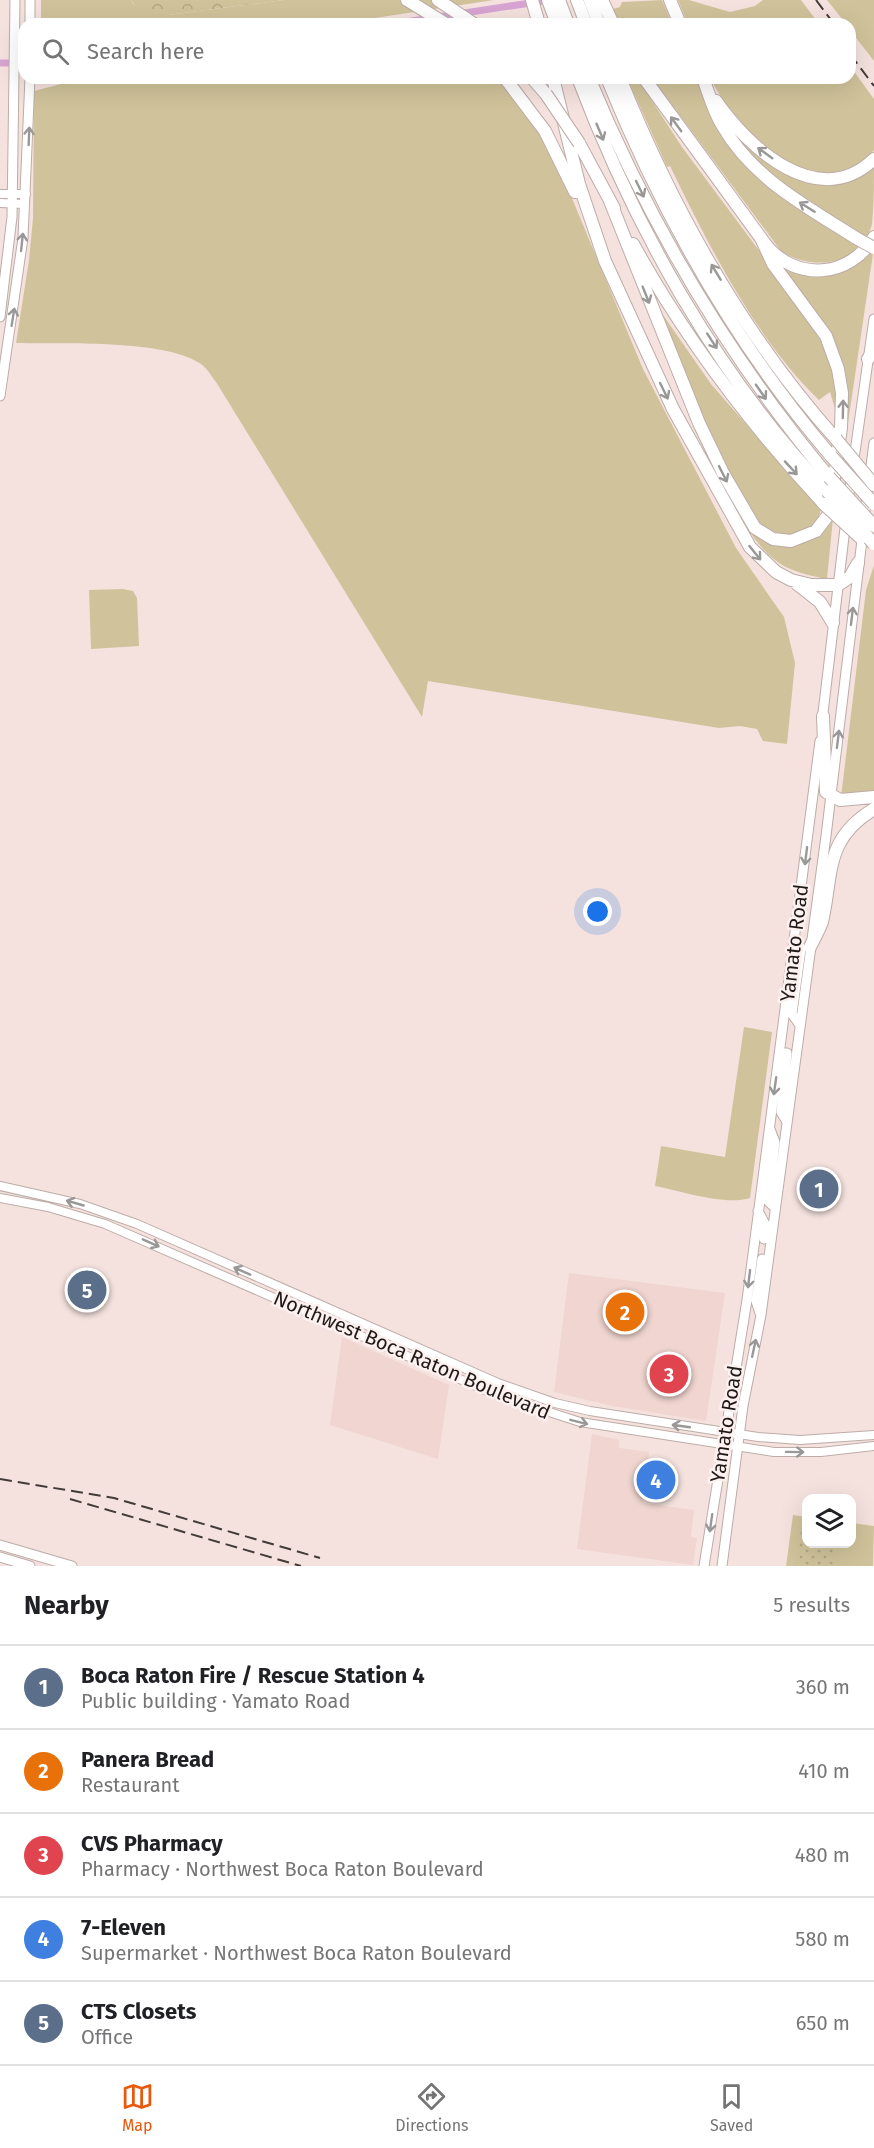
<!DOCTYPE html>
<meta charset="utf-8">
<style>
:root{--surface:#fff;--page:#f2f2f2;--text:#202124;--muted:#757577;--line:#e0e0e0;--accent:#ea580c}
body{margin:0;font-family:"Fira Sans",sans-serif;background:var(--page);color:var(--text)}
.controls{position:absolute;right:18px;bottom:18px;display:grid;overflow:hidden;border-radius:12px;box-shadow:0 6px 24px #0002}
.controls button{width:54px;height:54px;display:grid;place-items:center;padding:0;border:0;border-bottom:2px solid var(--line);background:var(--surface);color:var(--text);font:30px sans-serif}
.you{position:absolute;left:598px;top:912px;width:21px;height:21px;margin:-15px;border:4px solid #fff;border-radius:50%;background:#1a73e8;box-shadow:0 0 0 9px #1a73e833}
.badge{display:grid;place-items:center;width:39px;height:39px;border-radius:50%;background:var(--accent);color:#fff;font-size:20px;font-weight:700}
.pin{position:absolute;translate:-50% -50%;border:3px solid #fff;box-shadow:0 2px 6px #0006}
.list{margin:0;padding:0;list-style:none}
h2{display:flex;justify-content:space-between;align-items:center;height:78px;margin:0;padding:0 24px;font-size:26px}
h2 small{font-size:20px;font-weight:400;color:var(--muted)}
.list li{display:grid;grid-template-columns:39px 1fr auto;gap:18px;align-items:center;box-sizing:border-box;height:84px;padding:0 24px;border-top:2px solid var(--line)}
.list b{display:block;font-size:22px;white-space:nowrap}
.list p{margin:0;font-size:20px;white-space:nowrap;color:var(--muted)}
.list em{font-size:20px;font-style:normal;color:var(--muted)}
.icon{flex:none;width:33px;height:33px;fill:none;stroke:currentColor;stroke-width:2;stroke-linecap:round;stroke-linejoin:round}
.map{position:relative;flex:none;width:874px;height:1566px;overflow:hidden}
.search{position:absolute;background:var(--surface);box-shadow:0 6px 24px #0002;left:18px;right:18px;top:18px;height:66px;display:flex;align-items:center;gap:15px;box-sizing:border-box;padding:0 21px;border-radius:18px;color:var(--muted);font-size:22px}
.sheet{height:498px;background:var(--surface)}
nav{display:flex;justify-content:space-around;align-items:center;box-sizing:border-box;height:84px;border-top:2px solid var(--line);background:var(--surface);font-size:16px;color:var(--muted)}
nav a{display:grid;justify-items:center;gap:3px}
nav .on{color:var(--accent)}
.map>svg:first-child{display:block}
</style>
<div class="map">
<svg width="874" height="1566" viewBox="0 0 874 1566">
<defs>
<pattern id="forest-crowns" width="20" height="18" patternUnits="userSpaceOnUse" patternTransform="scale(1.5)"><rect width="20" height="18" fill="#d0c39b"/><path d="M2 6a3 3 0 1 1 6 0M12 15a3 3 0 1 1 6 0" fill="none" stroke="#b2a785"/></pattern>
<pattern id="park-dots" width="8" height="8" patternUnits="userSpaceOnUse" patternTransform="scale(1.5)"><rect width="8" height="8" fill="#d0c39b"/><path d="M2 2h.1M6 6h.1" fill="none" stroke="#b2a785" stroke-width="1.8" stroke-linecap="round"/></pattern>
</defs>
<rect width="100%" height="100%" fill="#f5e2de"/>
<!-- built -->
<path fill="#f0d5d0" d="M569 1273 725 1293 706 1421 612 1406 554 1392Z
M342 1337 449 1385 438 1459 330 1425Z
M592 1434 619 1440V1448L649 1452 643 1503 694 1510 691 1537 697 1538 693 1565 577 1549Z"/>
<!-- grass -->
<path fill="#d0c39b" d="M41 0H131L133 4 168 15 284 0H494L335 24H41Z
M662 0 672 24H621L613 9 620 7 622 2Z
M678 0H689L730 12 755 6 763 0H801L819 24H688Z
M827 0H874V61L850 30V24H846Z
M850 66 874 99V150C823 221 734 126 710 78H850Z
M194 78H499L533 122 559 167 643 369 736 548 784 617 795 663 787 744 763 741 757 729 740 726 719 728 428 681 422 717 216 382C211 376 207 368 201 364 166 339 61 344 16 343L29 260 33 218 34 91 65 83 139 84Z
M627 78H637L682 147 810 319 819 333 836 380V412L830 392 819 400C756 340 708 244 670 166L667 167Z
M652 78H696C723 139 743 170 799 208L791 192 752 159 727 125 817 183 874 163C874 182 874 205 872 224 862 265 812 272 781 251Z
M874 247 848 423 845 383 782 269C825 275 839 287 874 247Z
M656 305 711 384 821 510 816 524 807 530 785 537 776 536 758 526 710 438Z
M833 518 827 579C791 572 774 566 752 535L754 533C788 543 810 554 833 518Z
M874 565V794L841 797 866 590Z
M123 589 133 591 137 598 139 646 91 649 89 590Z
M744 1027 772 1032 750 1198C725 1206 681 1191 655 1186L661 1146 725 1157Z
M793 1515 806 1517V1544H852V1523L874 1526 873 1566H786Z"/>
<!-- forest -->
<path fill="url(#forest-crowns)" d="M131 0H284L168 15C155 14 138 13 131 0Z"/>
<!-- park -->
<path fill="url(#park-dots)" d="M803 1518 806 1519V1544H836L833 1566 796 1565Z"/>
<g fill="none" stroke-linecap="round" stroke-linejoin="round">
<!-- canal -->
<path stroke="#d8a4d3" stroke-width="7" d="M392 24 550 0
M0 63H24"/>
<defs>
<path id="minor" d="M0 194H26
M0 203 25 204
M0 1186 80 1204 137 1224 498 1383 555 1403 590 1411 758 1437 800 1440 874 1435
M0 1198 48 1207 105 1224 494 1394 580 1422 774 1452H821L874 1446"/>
<path id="major" d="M30 24V0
M0 317 12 217 15 0
M0 396 23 238 30 78
M848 501 874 319
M864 518 874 443
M822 721 846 520
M796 938 801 949 792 1014 800 1025
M779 1060 782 1053H787L781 1112 787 1122
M770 1129 775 1142 768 1201 775 1208
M758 1211 765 1224 764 1239
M760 1313 756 1301 762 1259
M0 1545 72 1566
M0 1557 30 1566
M704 1566 747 1300 820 741
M722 1566 743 1406 761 1315 826 836 863 532"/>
<path id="highway" d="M407 0 446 24
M438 0 474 24
M532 0 539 24
M548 0 557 24
M559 0 568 24
M577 0 586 24
M590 0 599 24
M602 0 613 24
M670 0 680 24
M505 78 545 131 575 192
M532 78 546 94
M553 78 579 184 605 261 673 409 750 547 776 572 791 580 811 585H838L850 577 858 563
M578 78C634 226 717 376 827 491
M589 78C649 223 728 357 829 477
M607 78C662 214 735 344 831 456
M620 78C672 207 743 335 836 439
M644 78 766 245C796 282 850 278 874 237
M703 78C709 94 713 110 722 125 753 179 806 206 856 238
M716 101C749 149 819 212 874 159
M579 143 614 208
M610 201 699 423 723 473 755 528 773 539 791 541 816 531 829 514 841 428 842 393 838 369 826 336 773 264 761 238
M633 244C686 340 750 424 824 504
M868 359 874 350
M797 584 820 602 833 623
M823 716 826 792 840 800 874 797
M810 947C814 939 819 930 822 922 833 874 824 839 874 809"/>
</defs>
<!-- minor casing -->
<use href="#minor" stroke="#bdaca8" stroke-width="10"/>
<!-- major casing -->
<use href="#major" stroke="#bdaca8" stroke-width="11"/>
<!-- highway casing -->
<use href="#highway" stroke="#bdaca8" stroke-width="14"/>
<!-- minor -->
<use href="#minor" stroke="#fff" stroke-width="8"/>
<!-- major -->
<use href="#major" stroke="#fff" stroke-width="9"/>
<!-- highway -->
<use href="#highway" stroke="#fff" stroke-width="12"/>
<!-- rail -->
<path stroke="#433b39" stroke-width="2" stroke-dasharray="12 6" stroke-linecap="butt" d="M816 0 834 24
M850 54 874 86
M0 1479 114 1498 320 1558
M70 1499 301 1566"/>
<defs>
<path id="highway-bridge" d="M546 94 579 143
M856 238 874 248
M836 439 874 485
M831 456 874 504
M829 477 874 526
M827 491 874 544
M824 504 861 538"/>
</defs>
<!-- highway-bridge casing -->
<use href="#highway-bridge" stroke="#bdaca8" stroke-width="14" stroke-linecap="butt"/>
<!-- highway-bridge -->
<use href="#highway-bridge" stroke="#fff" stroke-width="12"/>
</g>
<!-- one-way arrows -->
<defs><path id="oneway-shaft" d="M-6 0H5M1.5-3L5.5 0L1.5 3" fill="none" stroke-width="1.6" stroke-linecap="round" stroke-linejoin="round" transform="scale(1.5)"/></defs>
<g stroke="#9a9897">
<use href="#oneway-shaft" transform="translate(676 124) rotate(-126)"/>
<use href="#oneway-shaft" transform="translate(600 132) rotate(67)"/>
<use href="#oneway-shaft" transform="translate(29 136) rotate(-88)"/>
<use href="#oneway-shaft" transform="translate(765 153) rotate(-144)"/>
<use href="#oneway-shaft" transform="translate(640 189) rotate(64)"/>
<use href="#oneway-shaft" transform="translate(807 207) rotate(-148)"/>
<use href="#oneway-shaft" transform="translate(22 242) rotate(-84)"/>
<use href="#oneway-shaft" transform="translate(716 272) rotate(-121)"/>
<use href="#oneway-shaft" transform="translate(646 295) rotate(68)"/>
<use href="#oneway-shaft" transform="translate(13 317) rotate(-81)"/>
<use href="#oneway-shaft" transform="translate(712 341) rotate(57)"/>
<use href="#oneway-shaft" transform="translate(664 391) rotate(64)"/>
<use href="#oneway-shaft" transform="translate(761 392) rotate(55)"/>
<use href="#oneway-shaft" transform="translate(843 409) rotate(-89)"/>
<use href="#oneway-shaft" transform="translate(791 468) rotate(47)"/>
<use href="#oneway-shaft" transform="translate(723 474) rotate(63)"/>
<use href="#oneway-shaft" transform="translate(755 553) rotate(51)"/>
<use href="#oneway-shaft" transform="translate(852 616) rotate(-83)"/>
<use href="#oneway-shaft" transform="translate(838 739) rotate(-83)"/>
<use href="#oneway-shaft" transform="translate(806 856) rotate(97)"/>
<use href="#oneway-shaft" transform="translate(775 1086) rotate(98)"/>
<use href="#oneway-shaft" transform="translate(75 1203) rotate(-164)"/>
<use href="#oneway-shaft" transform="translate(151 1243) rotate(24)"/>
<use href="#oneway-shaft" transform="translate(242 1271) rotate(-156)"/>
<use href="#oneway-shaft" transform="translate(749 1279) rotate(97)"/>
<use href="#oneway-shaft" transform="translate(754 1348) rotate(-78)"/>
<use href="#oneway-shaft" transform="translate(579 1422) rotate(14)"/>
<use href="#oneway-shaft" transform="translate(681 1426) rotate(-172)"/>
<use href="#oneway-shaft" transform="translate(795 1452) rotate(1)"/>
<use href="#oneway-shaft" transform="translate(711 1523) rotate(98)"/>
</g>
<g text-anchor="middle" stroke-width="5" stroke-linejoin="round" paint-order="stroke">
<!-- street labels -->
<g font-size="20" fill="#1f1918" stroke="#fcf1ef">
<text transform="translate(794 943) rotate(-83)" y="7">Yamato Road</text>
<text transform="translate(412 1355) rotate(23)" y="7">Northwest Boca Raton Boulevard</text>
<text transform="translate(726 1424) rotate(-81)" y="7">Yamato Road</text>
</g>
</g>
</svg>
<div class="controls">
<button><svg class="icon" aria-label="layers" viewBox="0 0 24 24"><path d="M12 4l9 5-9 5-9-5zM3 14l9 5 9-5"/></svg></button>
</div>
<div class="you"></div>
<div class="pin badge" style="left:819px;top:1189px;background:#5c6f8a">1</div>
<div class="pin badge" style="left:625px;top:1312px;background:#e8710a">2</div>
<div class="pin badge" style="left:669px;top:1374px;background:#e0444e">3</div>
<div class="pin badge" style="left:656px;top:1480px;background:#3f7fe0">4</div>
<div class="pin badge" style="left:87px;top:1290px;background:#5c6f8a">5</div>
<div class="search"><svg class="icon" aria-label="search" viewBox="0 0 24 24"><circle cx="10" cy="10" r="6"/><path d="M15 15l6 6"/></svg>Search here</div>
</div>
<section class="sheet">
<h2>Nearby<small>5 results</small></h2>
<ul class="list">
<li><span class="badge" style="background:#5c6f8a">1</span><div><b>Boca Raton Fire / Rescue Station 4</b><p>Public building · Yamato Road</p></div><em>360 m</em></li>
<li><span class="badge" style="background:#e8710a">2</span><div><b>Panera Bread</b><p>Restaurant</p></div><em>410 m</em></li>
<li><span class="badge" style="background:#e0444e">3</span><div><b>CVS Pharmacy</b><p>Pharmacy · Northwest Boca Raton Boulevard</p></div><em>480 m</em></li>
<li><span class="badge" style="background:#3f7fe0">4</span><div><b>7-Eleven</b><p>Supermarket · Northwest Boca Raton Boulevard</p></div><em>580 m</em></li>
<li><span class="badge" style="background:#5c6f8a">5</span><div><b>CTS Closets</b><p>Office</p></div><em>650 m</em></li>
</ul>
</section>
<nav>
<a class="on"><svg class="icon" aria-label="map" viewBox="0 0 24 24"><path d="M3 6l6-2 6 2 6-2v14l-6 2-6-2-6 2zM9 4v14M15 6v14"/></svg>Map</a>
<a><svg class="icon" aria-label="directions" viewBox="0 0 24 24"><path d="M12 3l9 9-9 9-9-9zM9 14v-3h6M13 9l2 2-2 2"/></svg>Directions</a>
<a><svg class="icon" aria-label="saved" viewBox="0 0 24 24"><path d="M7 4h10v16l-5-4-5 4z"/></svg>Saved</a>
</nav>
